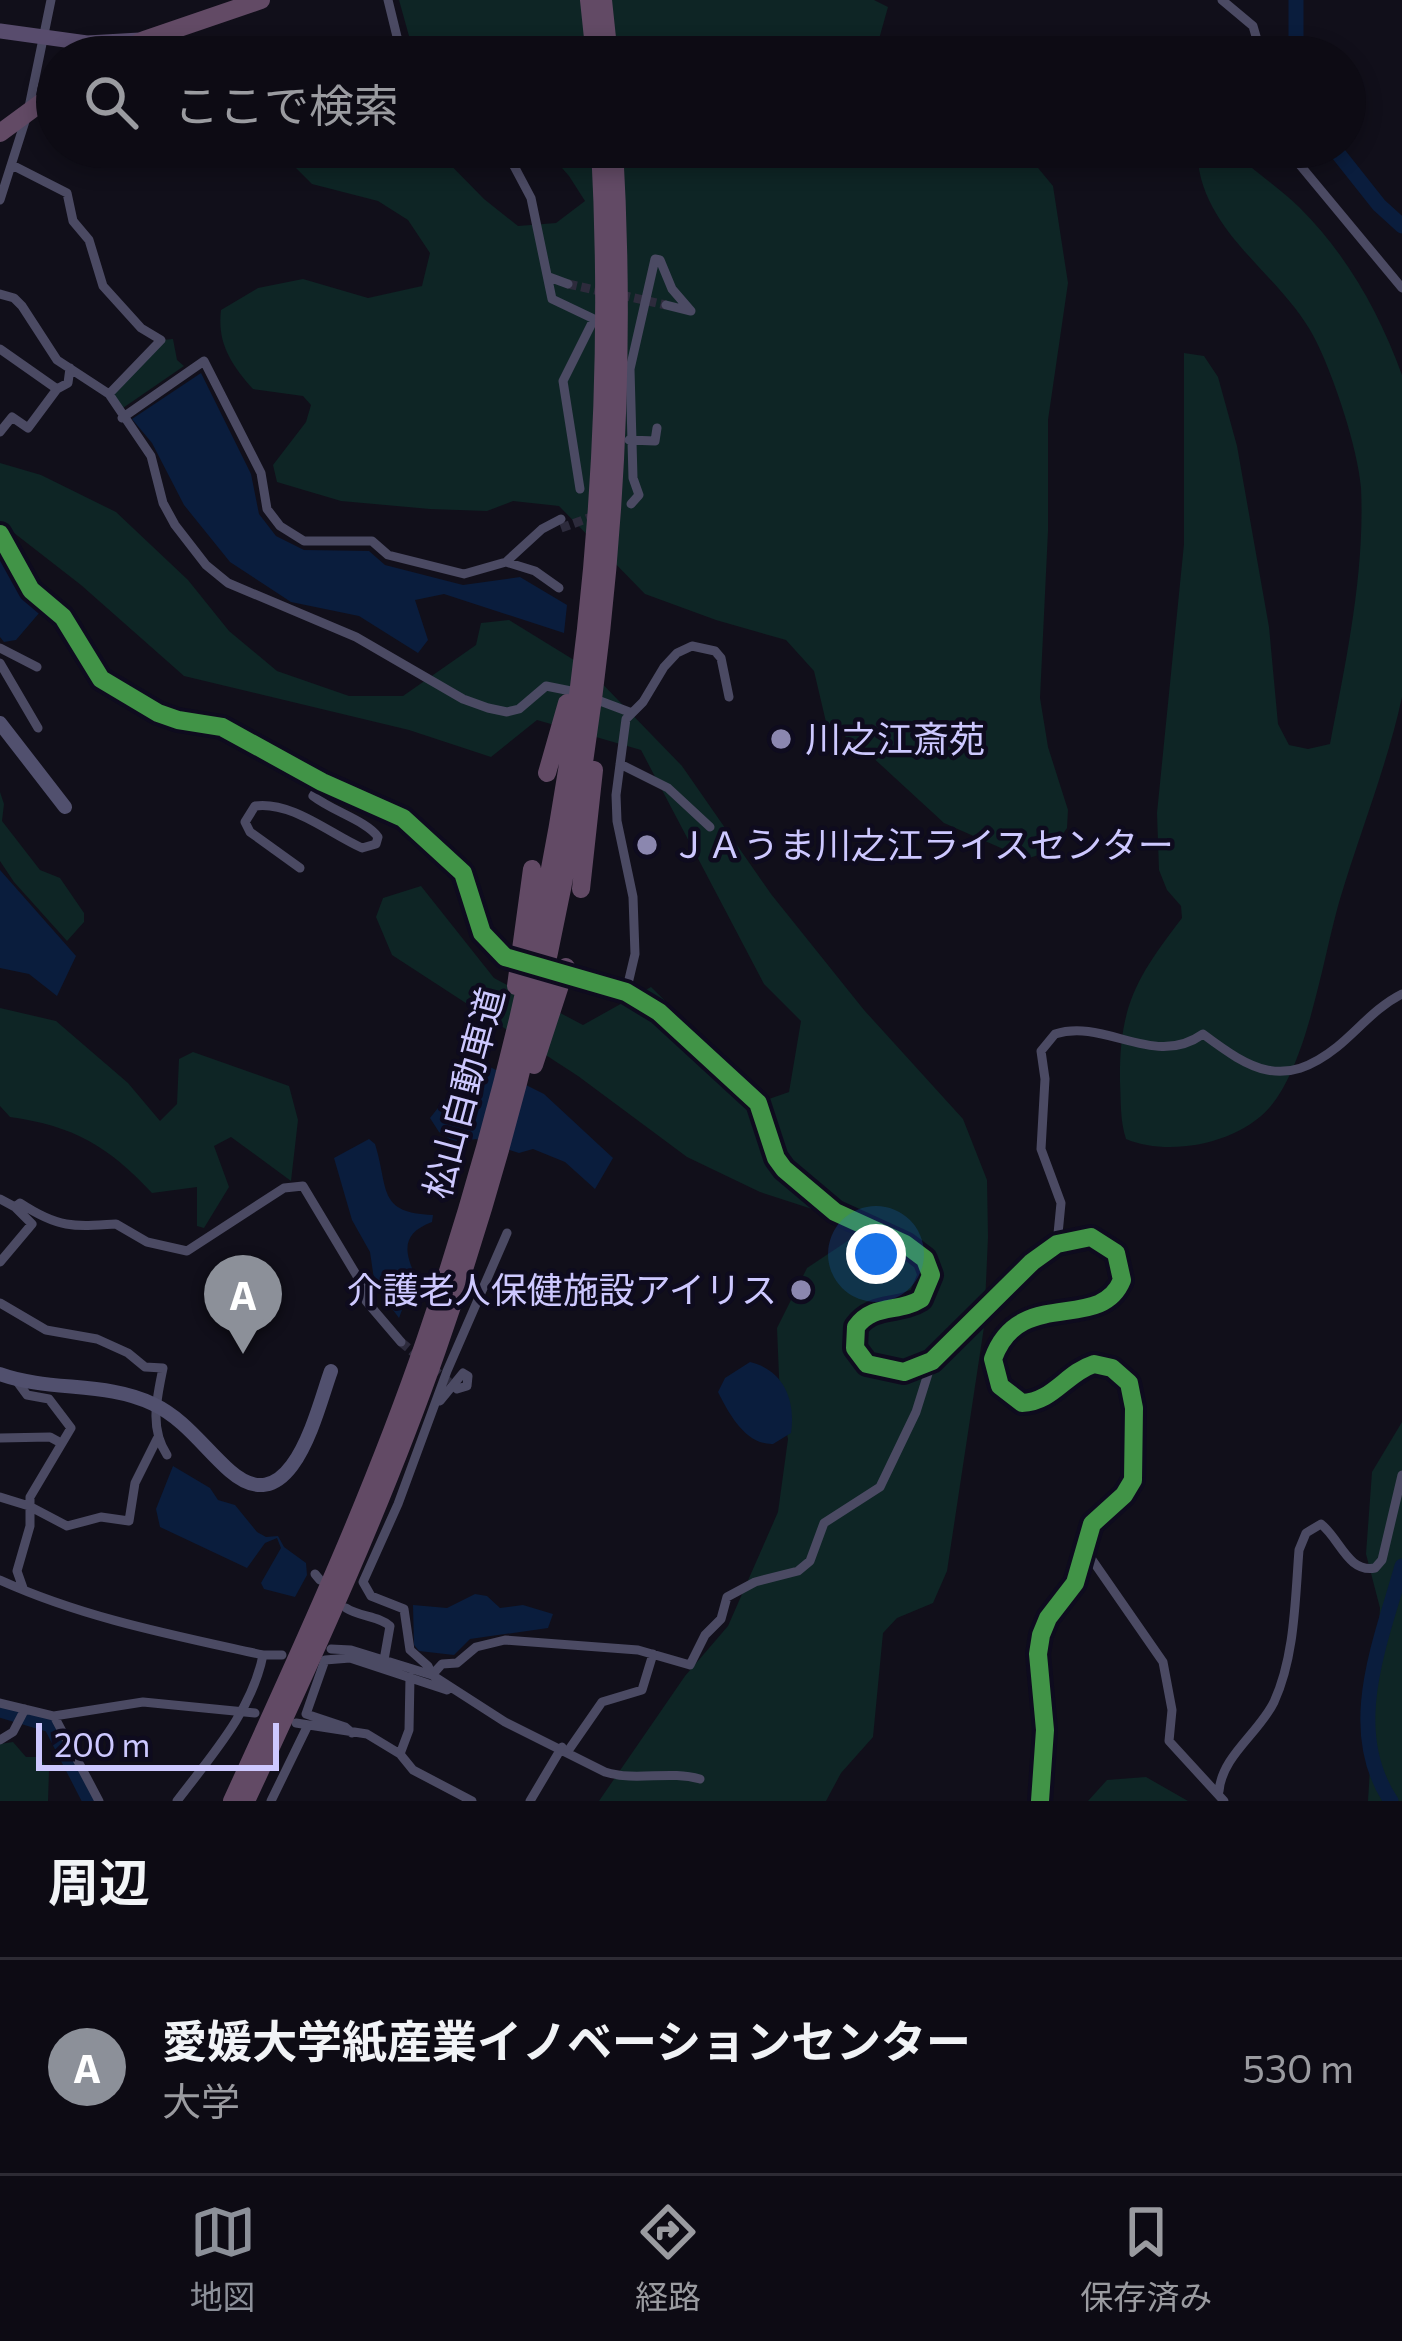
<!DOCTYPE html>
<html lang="ja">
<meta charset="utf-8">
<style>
:root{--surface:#0d0b14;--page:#16141d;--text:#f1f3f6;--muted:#9a9ba0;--line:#2d2b34;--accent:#8c9099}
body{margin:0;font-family:Commissioner,"Noto Sans JP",sans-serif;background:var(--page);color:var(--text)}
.scale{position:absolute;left:36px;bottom:30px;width:243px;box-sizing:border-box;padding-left:12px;border:6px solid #cdc8ff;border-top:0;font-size:33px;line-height:42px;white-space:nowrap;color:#cdc8ff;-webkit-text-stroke:9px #0e0b1e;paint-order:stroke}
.you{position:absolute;left:876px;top:1254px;width:42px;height:42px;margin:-30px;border:9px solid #fff;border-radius:50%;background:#1a73e8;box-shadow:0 0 0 18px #1a73e833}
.badge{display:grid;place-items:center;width:78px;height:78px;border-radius:50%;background:var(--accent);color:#fff;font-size:39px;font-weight:700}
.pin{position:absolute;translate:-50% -99px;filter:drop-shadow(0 3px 6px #0008)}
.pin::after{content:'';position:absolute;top:63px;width:42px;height:36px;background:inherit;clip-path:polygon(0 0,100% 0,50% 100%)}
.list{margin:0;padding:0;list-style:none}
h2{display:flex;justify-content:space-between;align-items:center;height:156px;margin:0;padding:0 48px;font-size:51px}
h2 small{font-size:39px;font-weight:400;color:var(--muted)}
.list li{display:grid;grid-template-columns:78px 1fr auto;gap:36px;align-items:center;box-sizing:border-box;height:216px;padding:0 48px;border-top:3px solid var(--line)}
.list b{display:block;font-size:45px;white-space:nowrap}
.list p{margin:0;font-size:39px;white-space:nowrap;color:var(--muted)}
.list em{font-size:39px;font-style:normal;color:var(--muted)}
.icon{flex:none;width:66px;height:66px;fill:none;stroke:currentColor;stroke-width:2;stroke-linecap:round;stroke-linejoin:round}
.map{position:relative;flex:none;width:1402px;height:1801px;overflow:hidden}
.search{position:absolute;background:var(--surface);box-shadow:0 6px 18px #0003;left:36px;right:36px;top:36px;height:132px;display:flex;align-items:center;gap:30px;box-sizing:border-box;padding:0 42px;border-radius:66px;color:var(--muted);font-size:45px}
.sheet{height:372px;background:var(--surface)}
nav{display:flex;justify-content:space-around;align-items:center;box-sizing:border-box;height:168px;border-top:3px solid var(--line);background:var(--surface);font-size:33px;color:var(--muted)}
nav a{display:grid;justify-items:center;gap:6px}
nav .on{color:var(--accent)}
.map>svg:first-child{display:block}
</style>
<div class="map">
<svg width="1402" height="1801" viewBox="0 0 1402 1801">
<rect width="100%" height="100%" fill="#110f1a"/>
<!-- green -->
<path fill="#0e2525" d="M399 0H874L888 7 874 57H419L414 54Z
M275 147H433L484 199 518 226 556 223 585 201 569 176 544 147H1012L1024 151 1053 186 1068 283 1048 420V531L1040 698 1048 747 1068 810 1067 828 1051 851 1026 859 944 823 869 754 826 722 814 671 786 640 716 620 645 594 559 506 513 501 487 511 430 509 341 501 277 482 273 465 306 422 311 405 303 396 253 389C231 364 217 343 221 310L258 288 303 279 368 298 422 286 430 253 408 220 378 201 312 184Z
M1197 147H1229C1251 170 1278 186 1300 208 1347 255 1379 312 1402 375V697C1387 766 1360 832 1340 899 1323 957 1308 1063 1270 1107 1238 1144 1169 1157 1126 1139 1120 1120 1121 1102 1120 1082 1119 1006 1136 978 1182 918L1181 906 1167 890 1159 870 1157 813 1184 544V353L1204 356 1218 377 1237 446 1269 627 1278 724 1289 745 1308 749 1330 744C1346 661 1365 573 1361 488 1358 448 1333 374 1315 339 1281 272 1197 232 1197 147Z
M173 339 177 360 184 366 120 410 111 394 162 340Z
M0 463 41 475 116 512 188 580 229 631 277 671 349 696H403L476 645 481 623 509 620 587 668 682 766 771 894 864 1010 963 1119 987 1180 988 1237 984 1327 947 1571 933 1603 897 1618 883 1633 873 1737 841 1773 826 1801H599L685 1676 728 1626 778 1512 788 1439 780 1400 777 1328 807 1268 855 1236 843 1219 760 1192 687 1157 578 1076 392 955 376 917 383 898 421 886 494 978 583 1025 651 987 766 1100 789 1092 801 1021 764 984 641 750 537 720 491 757 409 730 184 676 81 585 0 522Z
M0 792 4 804 2 821 40 870 60 878 84 913V922L67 941 14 882 0 861Z
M0 1008 56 1021 128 1083 160 1121 177 1104 179 1059 193 1052 289 1086 298 1120 291 1181 231 1137 214 1146 229 1187 204 1228 197 1226V1187L152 1193C108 1146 74 1126 10 1117L0 1106Z
M1402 1422V1801H1368L1380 1608 1366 1554 1372 1472Z
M13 1742 26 1757H39L49 1771 48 1801H0V1744Z
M1146 1777 1188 1801H1088L1107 1780Z"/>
<!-- water -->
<path fill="#0a1d3d" d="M201 373 251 474 259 514 276 536 304 550 369 551 385 565 463 585 520 577 567 605 564 633 444 594 415 600 428 640 418 653 359 616 291 602 230 562 184 505 152 443 132 419Z
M0 550 20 590 40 612 16 640 4 642 0 637Z
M0 870 76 956 57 996 29 974 0 968Z
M476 1060 544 1094 613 1158 595 1189 565 1162 533 1149 519 1153 476 1139 454 1142 439 1132 430 1118Z
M369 1139 375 1144C389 1189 377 1213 433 1215L432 1222C403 1233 403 1249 415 1275L399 1318 375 1286 370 1252 352 1220 334 1158Z
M750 1362C784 1370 796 1401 791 1433L773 1444C746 1445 729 1414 718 1392L725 1378Z
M173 1466 210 1488 218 1500 235 1505 257 1532 266 1537 278 1536 284 1547 306 1563 307 1575 295 1597 264 1589 261 1583 281 1548 277 1538 265 1543 247 1568 160 1527 156 1509Z
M475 1594 487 1596 500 1608 523 1605 553 1614 548 1628 470 1639 454 1655 419 1651 414 1645 413 1605 447 1608Z"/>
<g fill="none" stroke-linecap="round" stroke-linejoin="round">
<!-- river -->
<path stroke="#0a1d3d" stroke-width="15" d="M1296 0V57
M1333 147 1379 205 1402 226
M0 1710 51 1725 90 1801
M1391 1801C1343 1729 1381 1642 1402 1566"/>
<!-- street-tunnel -->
<path stroke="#2d2b3c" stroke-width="9" stroke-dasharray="9 4.5" stroke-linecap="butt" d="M568 284 604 292
M621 295 666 305
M561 528 597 515
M401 1342 457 1389"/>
<!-- street -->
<path stroke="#4b4a63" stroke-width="9" d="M388 0 402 57
M1222 0 1253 26 1262 57
M504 147 531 198 552 299 594 319 563 381 580 489
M1285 147 1402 288
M12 165 67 193 73 221 89 240 103 286 141 328 161 340 109 394
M0 200 28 112 51 0
M549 277 568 284
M0 294 14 298 22 306 57 360 109 394 151 456 163 503 175 525 206 565 228 583 356 637 463 699 488 708 507 712 519 709 546 686 576 692
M666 305 690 311
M0 349 57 389 68 383 70 368
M122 418 204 361 261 473 267 509 280 526 304 541H372L388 555 464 574 506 562 535 571 559 588
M0 432 12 417 28 428 57 389
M629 440 655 441 657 428
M631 504 639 495 633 478 630 369 655 259 660 260 672 289 691 311
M506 562 542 529 561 519
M0 648 37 667
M0 663 38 728
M592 698 632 713
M620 764 668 788 710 827
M300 868 250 832 245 822 255 806C292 801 330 834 362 848L376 844 378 837C367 821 332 811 313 796L322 782
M626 992 635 954 633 897 617 821 616 795 626 719 643 702 664 667 677 653 692 646 715 651 721 658 729 697
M0 1199 15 1207 20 1203C58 1228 73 1227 116 1224L147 1242 187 1251 284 1188 303 1186 360 1281 366 1301 401 1342
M1057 1244 1061 1203 1041 1149 1045 1079 1041 1051 1055 1034C1106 1018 1154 1069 1203 1034 1251 1070 1283 1090 1337 1047 1359 1029 1376 1007 1402 994
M0 1262 32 1224 15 1207
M0 1303 46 1330 97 1339 128 1353 145 1367 163 1368C157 1398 149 1428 167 1455
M16 1380 27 1395 49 1399 71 1428 30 1497V1526L17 1571 23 1588
M440 1401 463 1373 468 1376 467 1386 457 1389
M0 1438 50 1437 61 1443
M0 1497 29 1506 67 1526 101 1517 129 1521 135 1483 157 1439
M1086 1551 1163 1662 1172 1710 1169 1741 1224 1801
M315 1574 320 1580
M0 1580C84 1618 173 1635 263 1655H282
M346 1608C360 1617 379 1616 390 1626L384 1660
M331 1649 351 1650 432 1675 505 1722 605 1772C637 1782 668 1770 700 1779
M432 1675 442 1664 457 1663 476 1647 505 1640 638 1650 690 1665 705 1635 721 1619 727 1597 755 1582 798 1571 810 1561 824 1523 880 1487 916 1412 932 1361
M432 1675 428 1666 410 1650 404 1609 371 1596 363 1582 398 1504 447 1371 507 1233
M0 1703 54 1716 143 1702 255 1713
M54 1716 99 1801
M296 1723 367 1734 400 1754 413 1770 472 1801
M352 1733 345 1727 306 1714 325 1660 350 1658 447 1690
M0 1740 13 1732 25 1709
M568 1751 602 1702 642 1690 653 1654
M400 1754 409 1730 410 1677
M1219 1791C1222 1756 1259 1733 1274 1702 1295 1656 1295 1600 1299 1550L1306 1533 1321 1524C1340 1539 1348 1573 1375 1568L1382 1560 1402 1475
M177 1801C211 1756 252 1711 263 1655
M271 1801 308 1725
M530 1801 562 1747"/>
<!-- secondary -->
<path stroke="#51506e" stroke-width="14" d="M0 534 31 590 63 617 101 679 158 713 178 720 222 727 322 782 403 818 463 873 482 933 505 957
M0 723 65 807
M585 980 626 992 659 1012 716 1062 758 1103 776 1158 814 1196 863 1228 917 1251 925 1259 931 1275 921 1299C899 1313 873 1303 856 1327L855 1348 867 1364 904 1372 932 1361 1032 1262 1057 1244 1091 1237 1116 1253 1122 1280C1100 1334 1019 1285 993 1359L1000 1386 1022 1403C1053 1402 1066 1373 1094 1364L1112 1368 1129 1383 1134 1408 1133 1480 1124 1495 1092 1524 1075 1583 1048 1618 1041 1635 1038 1654 1045 1730 1040 1801
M0 1374C50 1392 106 1381 153 1404 185 1419 204 1448 230 1471 292 1525 317 1409 331 1371"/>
<!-- primary -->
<path stroke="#584c6d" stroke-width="15" d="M0 31 87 43 140 40"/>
<!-- highway -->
<path stroke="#624a65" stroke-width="18" d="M589 0 595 57
M603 0 609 57
M110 57 144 40 261 0
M0 133 57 91
M547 773 567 703
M581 889 594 770
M516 986 532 869
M534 1065 566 967
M232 1801C301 1650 371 1498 425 1341 556 957 622 553 600 147
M246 1801C315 1653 383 1504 437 1350 571 966 638 554 614 147"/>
<defs>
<path id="cycleway" d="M0 534 31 590 63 617 101 679 158 713 178 720 222 727 322 782 403 818 463 873 482 933 505 957 626 992 659 1012 758 1103 776 1158 784 1169 835 1212 905 1244 925 1259 931 1275 921 1299C899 1313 873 1303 856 1327L855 1348 867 1364 904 1372 932 1361 1032 1262 1057 1244 1091 1237 1116 1253 1122 1280C1100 1334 1019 1285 993 1359L1000 1386 1022 1403C1053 1402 1066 1373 1094 1364L1112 1368 1129 1383 1134 1408 1133 1480 1124 1495 1092 1524 1075 1583 1048 1618 1041 1635 1038 1654 1045 1730 1040 1801"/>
</defs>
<!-- cycleway casing -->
<use href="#cycleway" stroke="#0e0b1e" stroke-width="26"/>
<!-- cycleway -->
<use href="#cycleway" stroke="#419447" stroke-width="18"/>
</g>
<!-- markers -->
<g fill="#8b87af" stroke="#0e0b1e" stroke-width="4.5">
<circle cx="781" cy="739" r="12"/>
<circle cx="647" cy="845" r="12"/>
<circle cx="801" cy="1290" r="12"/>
</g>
<g text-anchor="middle" stroke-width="9" stroke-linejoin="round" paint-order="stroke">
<!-- poi labels -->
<g font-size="36" fill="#cdc8ff" stroke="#0e0b1e" text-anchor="start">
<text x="805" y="752">川之江斎苑</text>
<text x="671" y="858">ＪＡうま川之江ライスセンター</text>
<text x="777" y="1303" text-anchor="end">介護老人保健施設アイリス</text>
</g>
<!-- street labels -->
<g font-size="36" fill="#cdc8ff" stroke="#0e0b1e">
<text transform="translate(464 1093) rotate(-75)" y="13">松山自動車道</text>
</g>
</g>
</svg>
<div class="scale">200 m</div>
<div class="you"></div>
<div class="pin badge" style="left:243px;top:1354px">A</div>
<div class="search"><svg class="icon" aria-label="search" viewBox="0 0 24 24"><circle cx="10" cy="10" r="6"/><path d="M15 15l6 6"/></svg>ここで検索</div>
</div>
<section class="sheet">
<h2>周辺<small></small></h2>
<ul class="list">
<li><span class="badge">A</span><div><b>愛媛大学紙産業イノベーションセンター</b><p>大学</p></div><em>530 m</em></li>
</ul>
</section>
<nav>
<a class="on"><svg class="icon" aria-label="map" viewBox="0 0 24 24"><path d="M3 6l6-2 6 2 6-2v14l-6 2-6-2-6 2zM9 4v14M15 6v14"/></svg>地図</a>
<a><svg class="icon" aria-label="directions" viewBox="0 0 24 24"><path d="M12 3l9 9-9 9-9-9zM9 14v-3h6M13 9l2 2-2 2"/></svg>経路</a>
<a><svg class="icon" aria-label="saved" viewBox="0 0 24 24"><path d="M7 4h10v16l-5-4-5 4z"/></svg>保存済み</a>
</nav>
